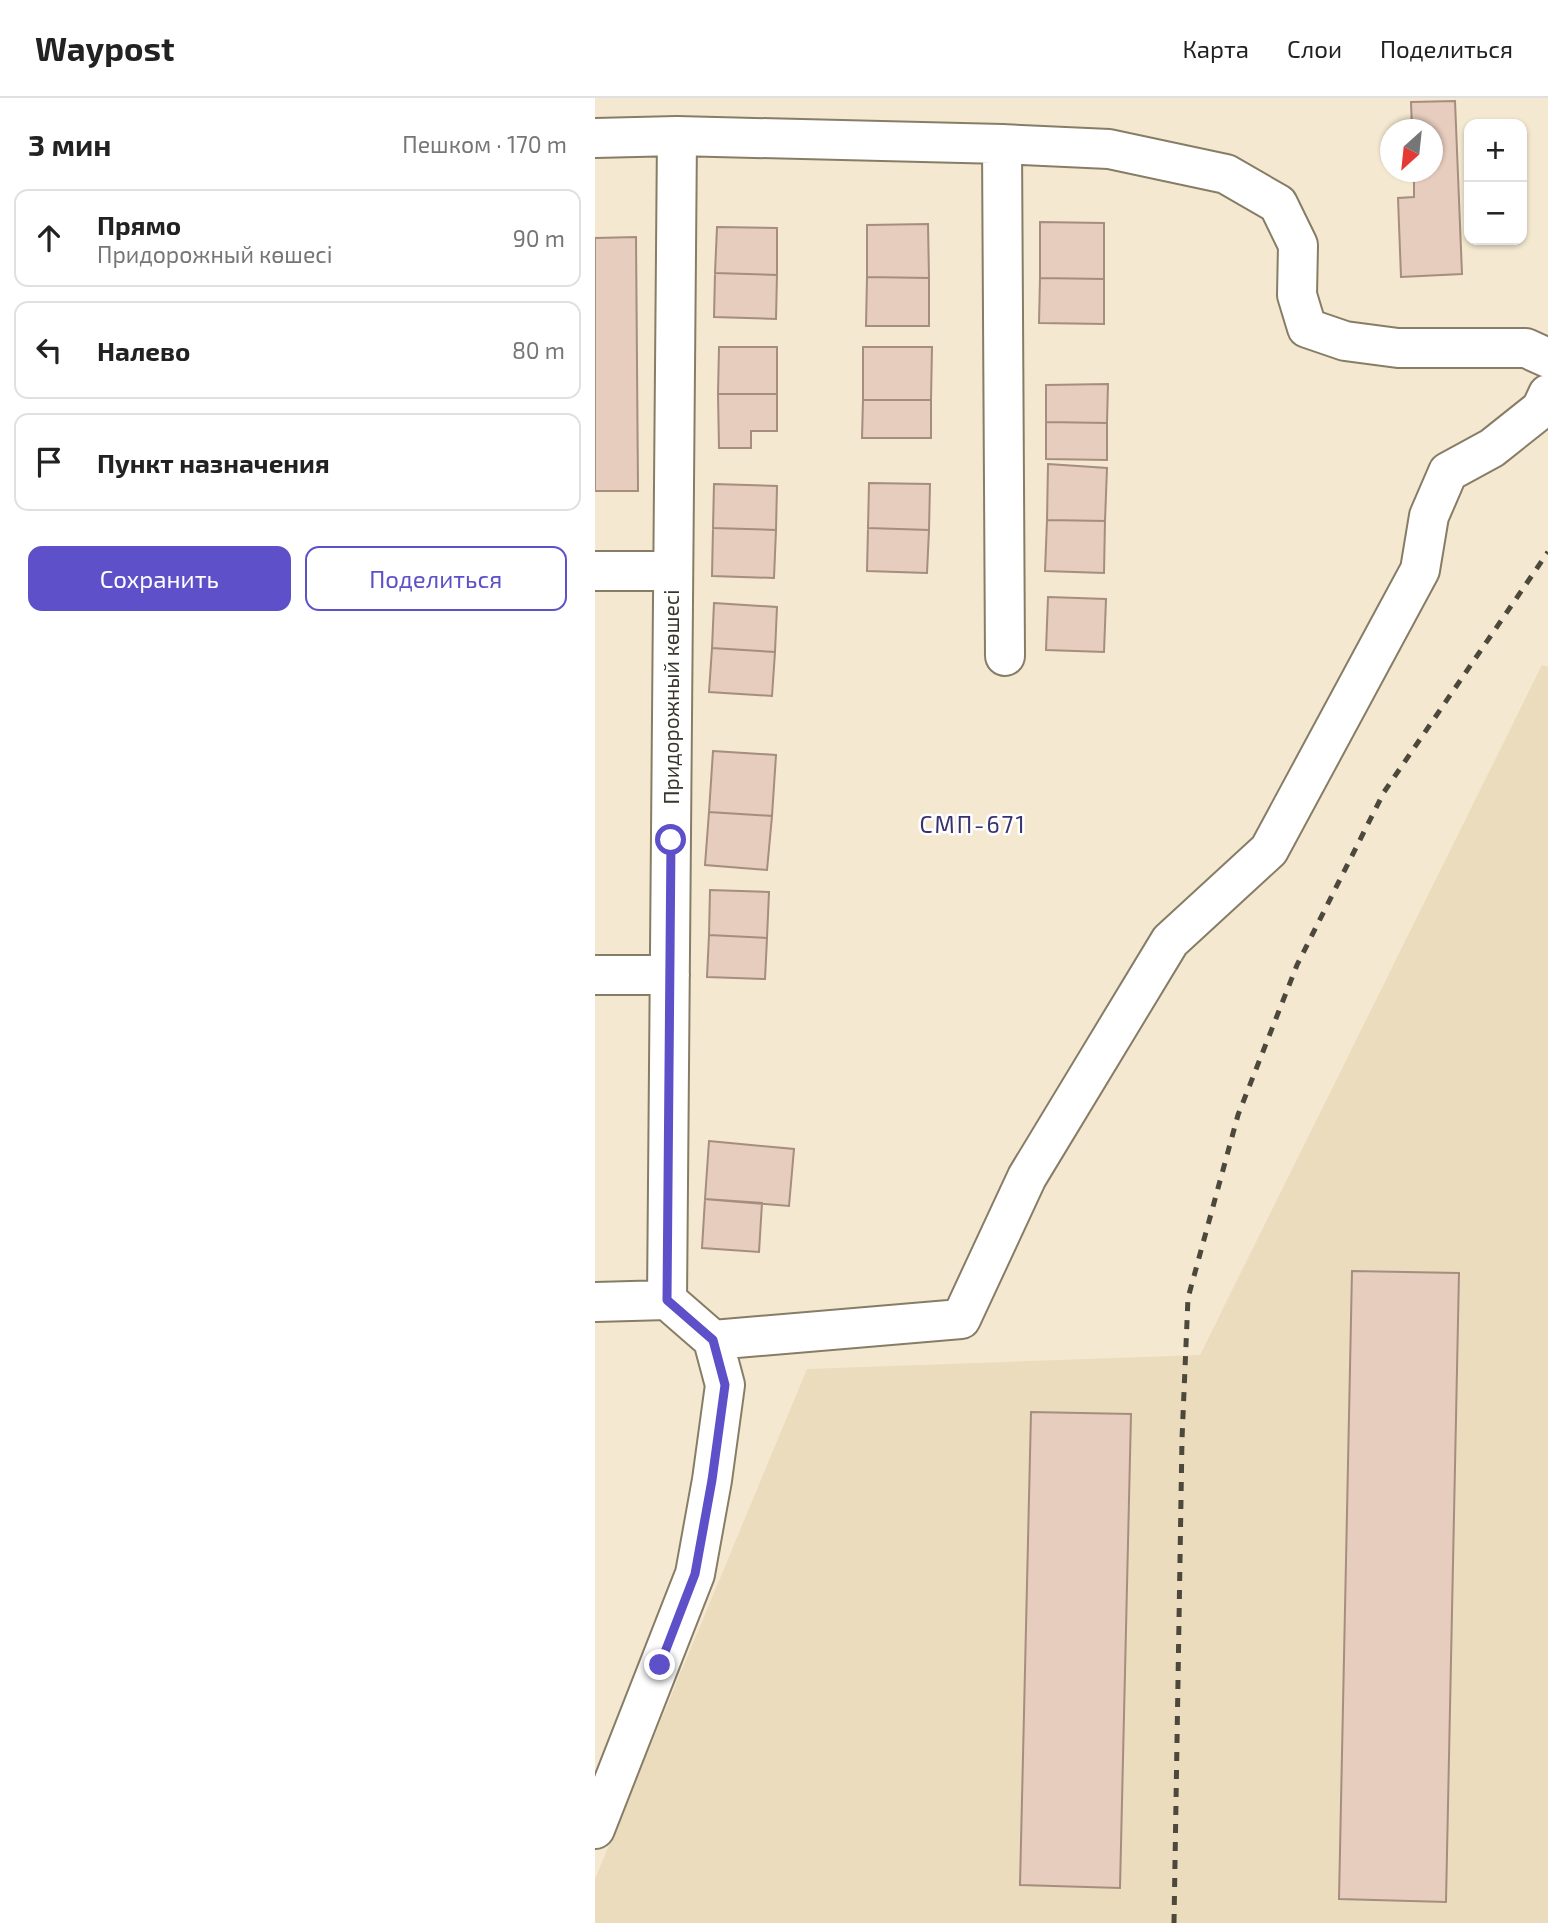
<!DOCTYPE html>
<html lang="ru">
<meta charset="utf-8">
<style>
:root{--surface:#fff;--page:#f2f2f2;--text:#222;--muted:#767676;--line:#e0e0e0;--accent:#5d50c9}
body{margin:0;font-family:"Exo 2",sans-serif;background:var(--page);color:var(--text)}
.controls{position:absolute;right:21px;top:21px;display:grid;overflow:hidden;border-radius:14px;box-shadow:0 2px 5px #0004}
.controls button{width:63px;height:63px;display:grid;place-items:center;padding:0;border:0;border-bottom:2px solid var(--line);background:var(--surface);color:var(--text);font:35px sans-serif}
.compass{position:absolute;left:785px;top:21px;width:63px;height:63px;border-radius:50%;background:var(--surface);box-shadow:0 2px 5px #0004;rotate:207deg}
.stop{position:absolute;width:21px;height:21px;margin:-16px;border:5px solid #5d50c9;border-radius:50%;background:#fff}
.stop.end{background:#5d50c9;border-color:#fff;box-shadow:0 2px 7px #0008}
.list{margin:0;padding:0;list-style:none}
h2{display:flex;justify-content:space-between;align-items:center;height:91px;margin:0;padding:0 28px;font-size:30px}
h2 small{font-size:23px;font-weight:400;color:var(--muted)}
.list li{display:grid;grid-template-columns:46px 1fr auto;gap:21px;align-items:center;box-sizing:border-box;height:98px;margin:0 14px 14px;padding:0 14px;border:2px solid var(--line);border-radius:14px}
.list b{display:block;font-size:26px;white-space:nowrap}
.list p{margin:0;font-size:23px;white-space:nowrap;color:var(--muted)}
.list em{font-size:23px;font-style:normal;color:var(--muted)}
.actions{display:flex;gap:14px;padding:21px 28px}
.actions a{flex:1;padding:16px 0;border:2px solid var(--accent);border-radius:14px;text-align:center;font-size:24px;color:var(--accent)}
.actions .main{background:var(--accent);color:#fff}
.icon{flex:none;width:38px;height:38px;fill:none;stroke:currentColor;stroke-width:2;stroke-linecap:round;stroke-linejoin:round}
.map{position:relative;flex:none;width:953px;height:1825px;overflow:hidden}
header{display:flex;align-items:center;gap:42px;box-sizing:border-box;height:98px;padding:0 35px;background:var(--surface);border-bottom:2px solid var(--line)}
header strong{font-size:33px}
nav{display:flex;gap:38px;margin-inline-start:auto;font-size:24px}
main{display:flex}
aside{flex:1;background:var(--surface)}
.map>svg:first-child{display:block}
</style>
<header>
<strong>Waypost</strong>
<nav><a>Карта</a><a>Слои</a><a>Поделиться</a></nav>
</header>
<main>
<aside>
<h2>3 мин<small>Пешком · 170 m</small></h2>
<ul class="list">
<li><svg class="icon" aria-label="ahead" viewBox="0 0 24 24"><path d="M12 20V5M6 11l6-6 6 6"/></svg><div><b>Прямо</b><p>Придорожный көшесі</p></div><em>90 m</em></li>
<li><svg class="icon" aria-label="left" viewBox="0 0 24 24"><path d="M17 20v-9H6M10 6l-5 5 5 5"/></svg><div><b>Налево</b></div><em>80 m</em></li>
<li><svg class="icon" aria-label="arrive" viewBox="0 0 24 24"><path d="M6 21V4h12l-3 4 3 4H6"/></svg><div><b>Пункт назначения</b></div></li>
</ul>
<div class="actions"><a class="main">Сохранить</a><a>Поделиться</a></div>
</aside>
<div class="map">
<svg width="953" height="1825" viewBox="0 0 953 1825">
<rect width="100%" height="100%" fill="#f4e8d0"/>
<!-- built -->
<path fill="#ebdcbd" d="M947 567 953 569V1825H0V1781L212 1271 605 1257Z"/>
<!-- building -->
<path fill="#e6cdbe" stroke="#a58d7f" stroke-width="2" d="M860 3 867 176 806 179 803 100 819 99V74H838V32H817L816 4Z
M445 124 509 125V181L445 180Z
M333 126 334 180 272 179V127Z
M122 129 182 130V177L120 175Z
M41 139 43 393H0V140Z
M120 175 182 177 181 221 119 219Z
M272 179 334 180V228H271Z
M445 180 509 181V226L444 225Z
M124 249H182V296H123Z
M268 249H337L336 302H268Z
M513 286 512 325 451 324V287Z
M123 296H182V333H156V350H124Z
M268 302H336V340H267Z
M451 324 512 325V362L451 361Z
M453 366 512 370 510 423 452 422Z
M274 385 335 386 334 432 273 430Z
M119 386 182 388 181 432 118 430Z
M452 422 510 423 509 475 450 473Z
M118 430 181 432 179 480 117 478Z
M273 430 334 432 332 475 272 473Z
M453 499 511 501 509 554 451 552Z
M119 505 182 509 180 554 117 550Z
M117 550 180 554 177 598 114 594Z
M118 653 181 657 177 718 114 714Z
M114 714 177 718 172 772 110 767Z
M115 792 174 794 172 840 114 837Z
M114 837 172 840 170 881 112 879Z
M114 1043 199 1051 194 1108 110 1101Z
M110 1101 167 1105 164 1154 107 1150Z
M757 1173 864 1175 851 1804 744 1801Z
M436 1314 536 1316 525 1790 425 1787Z"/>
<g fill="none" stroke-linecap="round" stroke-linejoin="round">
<defs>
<path id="minor" d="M0 40 82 38 407 46 410 558
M407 46 514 51 631 76 683 106 703 147 702 197 712 230 750 243 803 250H931L953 260
M0 473H78
M0 877H75
M72 1202 82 38
M0 1204 72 1202 118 1242 130 1287 117 1382 100 1476 0 1731
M118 1242 366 1221 432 1079 575 843 674 752 825 472 834 418 853 374 897 350 946 311 953 296"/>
</defs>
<!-- minor casing -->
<use href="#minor" stroke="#877d66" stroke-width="42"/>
<!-- minor -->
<use href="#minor" stroke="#fff" stroke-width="38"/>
<!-- rail -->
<path stroke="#4c483c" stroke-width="5" stroke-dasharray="9 9" stroke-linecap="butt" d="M579 1825 587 1341 593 1200 643 1017 702 867 789 694 953 454"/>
</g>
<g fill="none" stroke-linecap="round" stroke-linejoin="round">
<!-- route -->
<path stroke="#5d50c9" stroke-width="9" d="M65 1567 100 1476 117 1382 130 1287 118 1242 72 1202 76 742"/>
</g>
<g text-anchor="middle" stroke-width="5" stroke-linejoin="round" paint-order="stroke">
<!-- street labels -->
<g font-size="21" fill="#39352b" stroke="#fff">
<text transform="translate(77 599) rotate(-90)" y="7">Придорожный көшесі</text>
</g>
<!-- neighbourhood labels -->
<g font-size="23" letter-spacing="2" fill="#36326e" stroke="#fff">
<text x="378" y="735">СМП-671</text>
</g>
</g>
</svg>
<div class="controls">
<button>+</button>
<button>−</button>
</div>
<svg class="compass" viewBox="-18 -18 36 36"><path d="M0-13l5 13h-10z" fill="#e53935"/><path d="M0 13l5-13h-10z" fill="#767676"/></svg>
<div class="stop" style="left:76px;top:742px"></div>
<div class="stop end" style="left:65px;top:1567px"></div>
</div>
</main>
